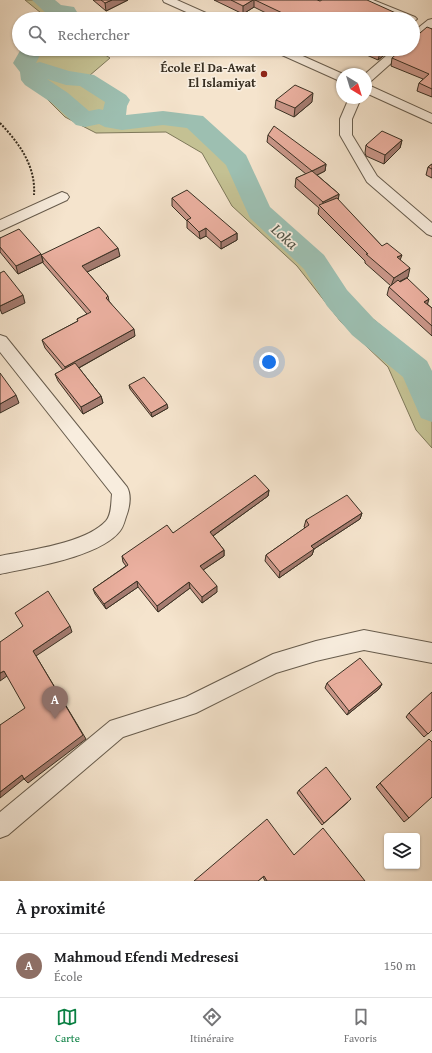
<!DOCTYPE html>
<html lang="fr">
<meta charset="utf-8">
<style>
:root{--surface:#fff;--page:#f2f2f2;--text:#202124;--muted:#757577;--line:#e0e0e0;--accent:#0b8043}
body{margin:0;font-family:"Gentium Book Plus",serif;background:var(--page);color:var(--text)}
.controls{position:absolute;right:12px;bottom:12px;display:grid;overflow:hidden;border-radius:4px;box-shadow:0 1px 3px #0004}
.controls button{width:36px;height:36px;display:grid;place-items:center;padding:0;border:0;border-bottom:1px solid var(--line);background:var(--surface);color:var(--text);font:20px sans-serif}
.compass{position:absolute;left:336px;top:68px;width:36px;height:36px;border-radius:50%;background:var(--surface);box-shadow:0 1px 3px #0004;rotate:142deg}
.you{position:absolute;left:269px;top:362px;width:14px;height:14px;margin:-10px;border:3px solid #fff;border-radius:50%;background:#1a73e8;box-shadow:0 0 0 6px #1a73e833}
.badge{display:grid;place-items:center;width:26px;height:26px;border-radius:50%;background:var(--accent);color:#fff;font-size:13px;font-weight:700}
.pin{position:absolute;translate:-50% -33px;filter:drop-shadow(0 1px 2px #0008)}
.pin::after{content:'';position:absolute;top:21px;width:14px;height:12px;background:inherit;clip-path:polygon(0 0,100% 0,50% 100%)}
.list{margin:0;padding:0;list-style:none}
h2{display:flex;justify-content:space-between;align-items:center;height:52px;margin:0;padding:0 16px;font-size:17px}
h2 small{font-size:13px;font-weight:400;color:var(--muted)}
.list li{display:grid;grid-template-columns:26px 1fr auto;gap:12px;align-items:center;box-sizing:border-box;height:64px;padding:0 16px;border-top:1px solid var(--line)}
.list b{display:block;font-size:15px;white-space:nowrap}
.list p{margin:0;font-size:13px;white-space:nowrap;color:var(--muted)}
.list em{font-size:13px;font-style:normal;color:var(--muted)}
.icon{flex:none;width:22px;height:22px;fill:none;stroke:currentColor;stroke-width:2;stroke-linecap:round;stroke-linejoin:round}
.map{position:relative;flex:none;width:432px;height:881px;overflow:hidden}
.search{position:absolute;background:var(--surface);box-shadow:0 1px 3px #0004;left:12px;right:12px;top:12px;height:44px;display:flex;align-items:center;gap:10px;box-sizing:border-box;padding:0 14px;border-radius:22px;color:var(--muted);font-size:15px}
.sheet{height:116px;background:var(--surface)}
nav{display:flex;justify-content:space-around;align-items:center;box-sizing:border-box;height:56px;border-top:1px solid var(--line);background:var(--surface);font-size:11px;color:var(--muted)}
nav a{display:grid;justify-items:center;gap:2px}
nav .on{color:var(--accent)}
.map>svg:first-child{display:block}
</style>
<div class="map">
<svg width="432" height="881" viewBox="0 0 432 881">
<rect width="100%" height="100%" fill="#f5e4cd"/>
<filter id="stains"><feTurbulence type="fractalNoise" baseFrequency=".005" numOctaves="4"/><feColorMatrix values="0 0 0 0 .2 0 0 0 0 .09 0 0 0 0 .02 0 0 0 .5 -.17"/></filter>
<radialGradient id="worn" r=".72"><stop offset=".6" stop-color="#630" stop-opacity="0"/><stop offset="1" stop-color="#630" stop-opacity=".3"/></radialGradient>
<!-- green -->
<path fill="#c4c193" stroke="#7e785a" d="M25 0H52L58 6 75 12 74 19H45L46 17Z
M23 49H96L110 58 89 76 126 97 122 118 159 113 196 119 241 159 269 208 322 256 350 300 425 362 432 374V448L416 430 388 367 341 322 297 266 232 206 202 153 166 132 96 133 65 117 27 79 18 59Z"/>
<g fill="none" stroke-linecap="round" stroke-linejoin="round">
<!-- river -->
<path fill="#9dbfb1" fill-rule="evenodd" d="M32 0H55L61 5 74 7 77 12 78 19H56V17L48 15Z
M21 49H43L36 63 40 62 69 71 94 75 126 95 130 100 127 106 126 115 163 111 203 116 246 155 270 207 324 255 347 290 374 319 427 361 432 371V422L421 418 403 377 352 335 327 306 304 269 250 218 226 165 187 128 163 125 122 130 105 127 99 124 85 127 76 125 52 103 25 85 21 80 20 72 13 63ZM47 79 66 85 80 86 105 102 103 110 99 109 89 111 68 93Z"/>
<defs>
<path id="minor" d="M163 0H177L215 17 217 19H202L164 2Z
M358 0H373L415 17 417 19 413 22V19H401L359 2Z
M432 19V28L417 40 413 41V32L428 20Z
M271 49H287L343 74 342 82 273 51Z
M394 49H407L370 82 366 83V74H365Z
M366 84 432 114V123L366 93Z
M349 98H361L352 119V135L377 176 432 223V236L427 234 367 182 340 135V119Z
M62 192 67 194 69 197 67 200 0 231V220Z
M0 335 6 337 127 487C131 494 130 505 127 514 125 519 124 526 120 531 100 557 32 567 0 574V556C30 550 86 543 106 521 112 514 111 502 112 494L0 352Z
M364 630 432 643V663L364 650 316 661 276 673 196 713 123 737 8 835 0 838V812L110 721 186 697 273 654 316 641Z"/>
</defs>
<!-- minor casing -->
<use href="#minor" stroke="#675c4d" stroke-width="2"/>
<!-- path -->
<path stroke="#382f22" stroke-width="2" stroke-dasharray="2 1.5" stroke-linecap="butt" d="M0 123C19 143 36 166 34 195"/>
<!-- minor -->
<use href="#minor" fill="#f8edde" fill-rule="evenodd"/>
</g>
<!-- wall -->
<path fill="#ca978a" stroke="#382f22" d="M93 0H128L106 11Z
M214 0H317L320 1 409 19H278L254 7 243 14Z
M413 21V33L415 35 432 29V97L417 91 419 83 423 79 391 66 392 58 413 49Z
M322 49H330L327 51Z
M353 49H392L378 60Z
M276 100 312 102 294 117 275 108Z
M268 135 326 164 325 171 317 175 339 194 338 200 382 246 400 260 408 277 400 281 432 308V336L387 295 389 287 391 286 365 263V261L318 214 319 208 295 187 296 178 306 174 267 142Z
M402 140 400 148 384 164 366 156 365 153 366 145Z
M432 164V178L426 175 428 167Z
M172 198 237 233V240L221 249 206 236 200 239 187 228V221L172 206Z
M0 238 41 254 43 262 18 274 0 252Z
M41 255 120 256 87 272 108 296 109 301 135 336 79 368 101 396 103 403 83 414 58 381 55 374 63 370 45 348 42 340 78 321 77 319 87 314 43 263Z
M129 385 168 408 152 417 130 389Z
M269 490 268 496 213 536 224 550V556L203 570 217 592 202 603 190 588 158 612 138 587 106 609 95 594 93 589 126 566 123 562 122 556Z
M362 513 360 519 314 549 312 555 279 578 265 561 266 555 305 528 304 527 306 520Z
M327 683 382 684 379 689 347 715 325 688Z
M409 713 432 730 424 737 406 717Z
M380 783 409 818 404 822 376 787Z
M299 790 348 802 322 825 297 793Z
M294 855 365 881H265L263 877 258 881H194Z"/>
<!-- shaded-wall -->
<path fill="#a47b70" stroke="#382f22" d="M112 0H128L106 11 105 3Z
M253 0H254V7L243 14V6Z
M415 22 414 30H413V24Z
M384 49H392L378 60 380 53Z
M313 93 312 102 294 117 295 108Z
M402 140 400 148 384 164 385 155Z
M326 164 325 171 311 178 312 171Z
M339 194 338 202 322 208 323 202Z
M206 228V236L200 239 199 232Z
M237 233V240L221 249V242Z
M118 248 120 256 83 274 82 266Z
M41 254 43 262 18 274 16 266Z
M402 255 399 263 397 257Z
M410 268 408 277 391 286 394 278Z
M23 295 25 303 2 314 0 309V306Z
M429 299 427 306 424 302Z
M134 329 135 336 66 375 65 367Z
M16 395 19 403 0 413V404Z
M101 396 103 403 83 414 81 407Z
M167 404 168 408 152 417 151 413Z
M269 490 268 496 210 538V532Z
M362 513 360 519 314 549 312 555 279 578 280 572 311 546Z
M224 550V556L200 572V566Z
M137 581 138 587 106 609 104 604Z
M189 582 190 588 158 612 157 606Z
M217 586V592L202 603V597Z
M70 626 72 632 36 656 86 739 28 783 24 779 33 651Z
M4 671 7 676 0 681V673Z
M382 684 379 689 347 715 349 711Z
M22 775 25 778 0 798V792Z"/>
<!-- building -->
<path fill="#ebb0a0" stroke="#382f22" d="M101 0H112L105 3Z
M231 0H253L243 6Z
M255 0H317L320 1 322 0H367L409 19H295Z
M413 21 415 22 413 24V33L415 35 420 33 427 27 432 29V89L419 83 429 74 392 58 402 49H413Z
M372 49H384L380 53Z
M295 85 313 93 295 108 276 100Z
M274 126 326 164 312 171 268 135Z
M382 131 402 140 385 155 368 147 366 145Z
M432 164V169L428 167Z
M312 171 339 194 323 202 296 178Z
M187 190 237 233 221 242 206 228 199 232 187 220 191 218 172 198Z
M337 198 382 246 387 243 402 255 397 257 410 268 394 278 366 254H368L319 205Z
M99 227 118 248 82 266 108 296 106 298 134 329 65 367 42 340 78 321 77 319 91 312 41 255Z
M19 229 41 254 16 266 0 247V238Z
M4 271 23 295 0 306V273Z
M407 278 429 299 424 302 432 308V326L389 287 398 280 400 282Z
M75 363 101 396 81 407 55 374Z
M0 373 16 395 0 404Z
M144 377 167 404 151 413 129 385Z
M255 475 269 490 210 532 224 550 200 566 217 586 202 597 189 582 157 606 137 581 104 604 93 589 128 565 122 556 167 525 173 533Z
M347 495 362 513 311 546 314 549 280 572 266 555 309 525 306 520Z
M48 591 70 626 33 651 83 735 24 779 22 775 0 792V725L25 708 4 671 0 673V642L23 626 15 613Z
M360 658 382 684 349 711 327 683Z
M432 692V730L428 734 409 713Z
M429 739 432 742V797L409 818 380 783Z
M326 767 351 799 324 823 299 790Z
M267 819 294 855 323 828 365 881H267L264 876 258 881H194Z"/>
<!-- markers -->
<circle fill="#8f2418" stroke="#f8edde" stroke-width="1.5" cx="264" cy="74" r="4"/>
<g text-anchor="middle" stroke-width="3.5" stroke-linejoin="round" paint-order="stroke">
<!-- far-poi labels -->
<g font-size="13" font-weight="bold" fill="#382f22" stroke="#f8edde" text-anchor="end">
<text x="256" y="72">École El Da-Awat<tspan x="256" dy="15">El Islamiyat</tspan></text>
</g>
<!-- water labels -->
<g font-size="16" font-style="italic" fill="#515346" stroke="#f8edde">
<text transform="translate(285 236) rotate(42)" y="6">Loka</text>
</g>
</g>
<rect width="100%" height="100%" filter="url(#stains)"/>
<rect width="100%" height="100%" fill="url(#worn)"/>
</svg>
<div class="controls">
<button><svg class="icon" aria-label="layers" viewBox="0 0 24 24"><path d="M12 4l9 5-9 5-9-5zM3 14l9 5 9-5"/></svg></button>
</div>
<svg class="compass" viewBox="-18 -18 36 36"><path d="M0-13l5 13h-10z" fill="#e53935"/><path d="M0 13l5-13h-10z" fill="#757577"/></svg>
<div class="you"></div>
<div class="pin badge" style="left:55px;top:719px;background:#8d6e63">A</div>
<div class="search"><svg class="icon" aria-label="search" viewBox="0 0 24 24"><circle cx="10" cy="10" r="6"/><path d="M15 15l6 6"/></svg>Rechercher</div>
</div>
<section class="sheet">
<h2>À proximité<small></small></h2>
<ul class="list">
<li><span class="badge" style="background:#8d6e63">A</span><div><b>Mahmoud Efendi Medresesi</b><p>École</p></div><em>150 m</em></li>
</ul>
</section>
<nav>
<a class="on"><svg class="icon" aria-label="map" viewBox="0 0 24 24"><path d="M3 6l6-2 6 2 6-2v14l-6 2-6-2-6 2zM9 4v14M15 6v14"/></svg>Carte</a>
<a><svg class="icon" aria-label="directions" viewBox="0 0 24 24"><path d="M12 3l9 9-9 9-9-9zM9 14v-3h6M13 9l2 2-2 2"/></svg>Itinéraire</a>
<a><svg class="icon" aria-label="saved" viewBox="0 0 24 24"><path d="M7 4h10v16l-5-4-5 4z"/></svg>Favoris</a>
</nav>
